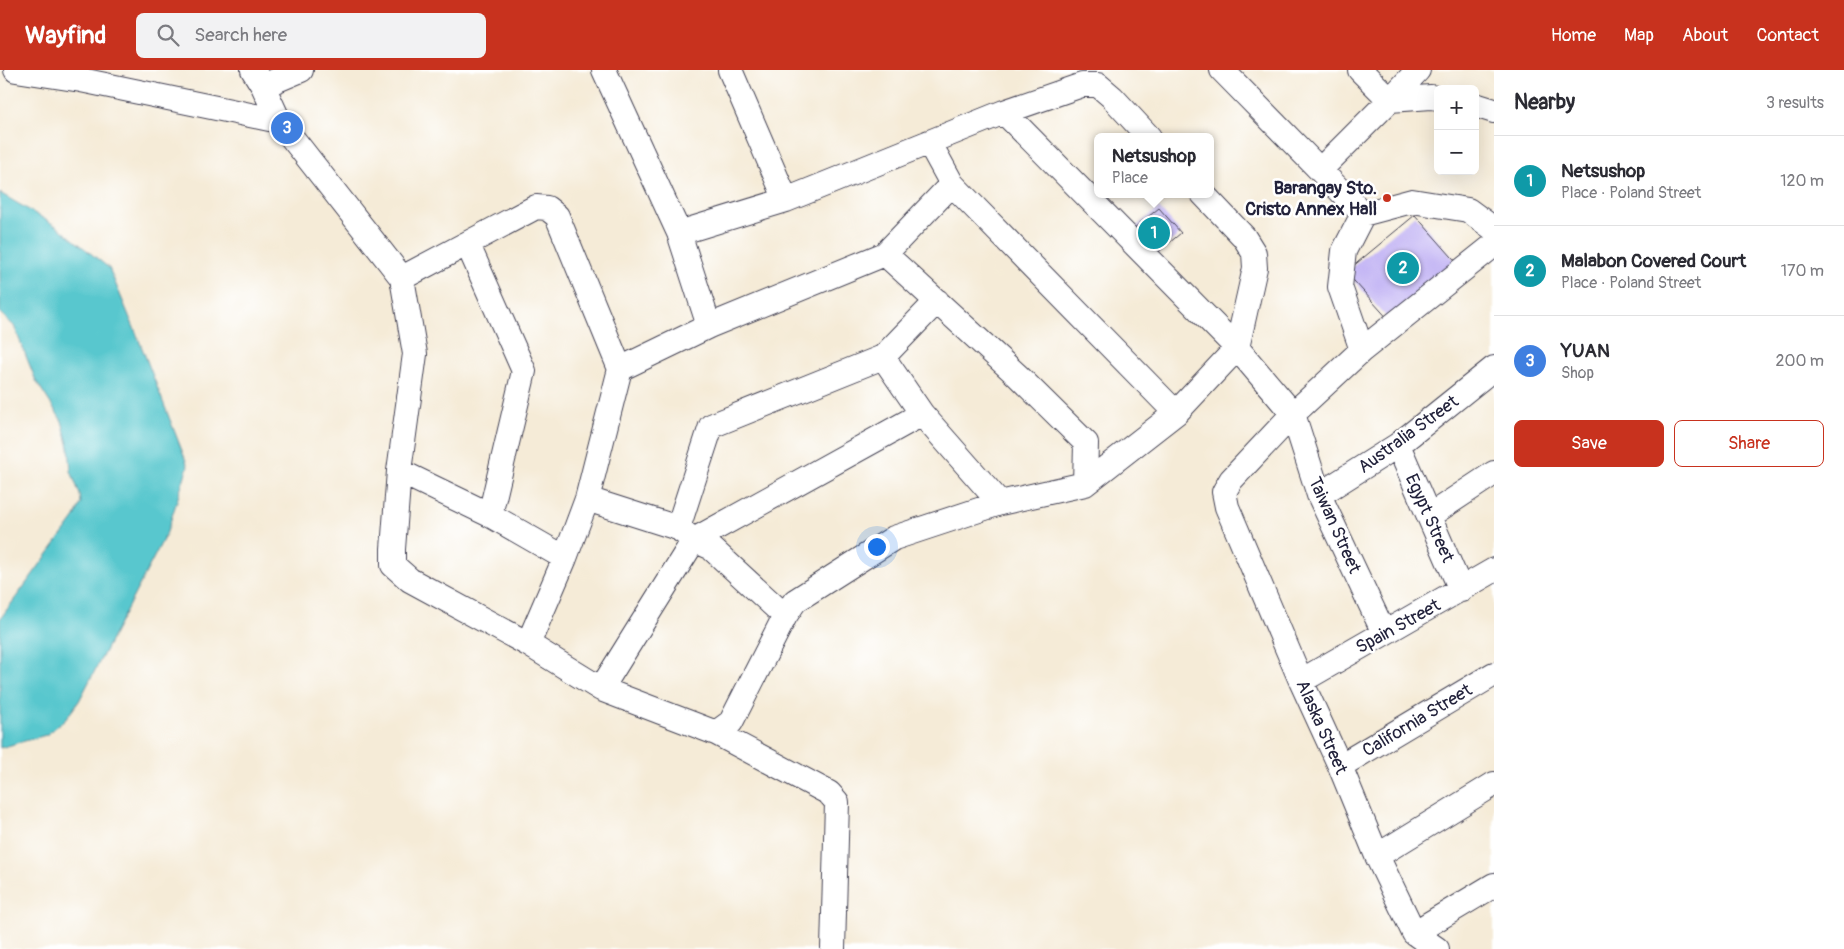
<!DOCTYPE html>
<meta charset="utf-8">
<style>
:root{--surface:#fff;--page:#f2f2f3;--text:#2b2b33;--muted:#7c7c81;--line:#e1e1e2;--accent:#c8321e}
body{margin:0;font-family:Pangolin,sans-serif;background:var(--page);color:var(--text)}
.controls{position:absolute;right:15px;top:15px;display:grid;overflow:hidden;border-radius:8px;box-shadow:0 5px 20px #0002}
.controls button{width:45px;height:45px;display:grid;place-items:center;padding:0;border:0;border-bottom:1px solid var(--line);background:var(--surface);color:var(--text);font:25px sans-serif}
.you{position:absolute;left:876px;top:476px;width:18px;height:18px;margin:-12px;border:4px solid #fff;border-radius:50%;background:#1a73e8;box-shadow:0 0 0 8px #1a73e833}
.badge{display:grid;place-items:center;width:32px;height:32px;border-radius:50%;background:var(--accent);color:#fff;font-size:16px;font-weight:700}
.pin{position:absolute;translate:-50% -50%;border:2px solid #fff;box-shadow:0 1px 5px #0006}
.popup{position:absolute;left:1094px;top:63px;width:120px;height:65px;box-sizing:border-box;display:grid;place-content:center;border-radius:8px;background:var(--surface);filter:drop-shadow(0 1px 4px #0005);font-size:16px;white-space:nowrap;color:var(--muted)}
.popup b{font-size:19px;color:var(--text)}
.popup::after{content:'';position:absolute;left:50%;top:100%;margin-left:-10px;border:10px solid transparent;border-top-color:var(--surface)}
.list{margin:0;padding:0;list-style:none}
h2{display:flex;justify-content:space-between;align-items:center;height:65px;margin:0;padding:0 20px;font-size:21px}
h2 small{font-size:16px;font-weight:400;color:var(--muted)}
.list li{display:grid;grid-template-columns:32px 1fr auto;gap:15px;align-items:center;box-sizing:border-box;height:90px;padding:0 20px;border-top:1px solid var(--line)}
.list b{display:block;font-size:19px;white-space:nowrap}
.list p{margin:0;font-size:16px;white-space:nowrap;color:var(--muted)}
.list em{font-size:16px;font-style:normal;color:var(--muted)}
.actions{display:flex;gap:10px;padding:15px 20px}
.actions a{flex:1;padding:11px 0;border:1px solid var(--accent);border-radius:8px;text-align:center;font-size:18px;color:var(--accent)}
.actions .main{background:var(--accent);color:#fff}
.icon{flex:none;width:28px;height:28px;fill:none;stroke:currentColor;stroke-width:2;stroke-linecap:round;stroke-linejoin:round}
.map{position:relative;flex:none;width:1494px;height:879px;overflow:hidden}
header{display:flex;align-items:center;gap:30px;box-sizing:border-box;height:70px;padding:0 25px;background:var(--accent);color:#fff}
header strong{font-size:24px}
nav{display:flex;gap:28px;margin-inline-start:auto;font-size:18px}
.search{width:350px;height:45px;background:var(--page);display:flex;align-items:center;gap:12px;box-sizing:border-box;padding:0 18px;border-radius:8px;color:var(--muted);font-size:19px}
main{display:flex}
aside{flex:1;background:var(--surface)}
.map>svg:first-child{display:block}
</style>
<header>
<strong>Wayfind</strong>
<div class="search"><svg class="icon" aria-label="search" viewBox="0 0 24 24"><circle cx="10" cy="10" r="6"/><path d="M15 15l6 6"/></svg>Search here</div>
<nav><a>Home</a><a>Map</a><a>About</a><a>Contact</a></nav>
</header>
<main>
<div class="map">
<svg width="1494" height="879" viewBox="0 0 1494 879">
<rect width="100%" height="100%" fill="#fff"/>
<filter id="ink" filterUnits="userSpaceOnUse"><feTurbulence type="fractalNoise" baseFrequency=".02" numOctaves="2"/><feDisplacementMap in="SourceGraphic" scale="10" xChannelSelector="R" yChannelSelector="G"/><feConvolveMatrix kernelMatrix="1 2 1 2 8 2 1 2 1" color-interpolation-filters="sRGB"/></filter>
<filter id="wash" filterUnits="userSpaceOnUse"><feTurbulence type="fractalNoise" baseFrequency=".0096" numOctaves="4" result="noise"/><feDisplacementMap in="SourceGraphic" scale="20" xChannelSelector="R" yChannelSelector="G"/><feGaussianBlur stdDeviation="1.12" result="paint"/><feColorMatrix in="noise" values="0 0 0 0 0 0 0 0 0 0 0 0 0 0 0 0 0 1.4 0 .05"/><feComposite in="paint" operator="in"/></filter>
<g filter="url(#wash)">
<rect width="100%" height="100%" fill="#f5ebd7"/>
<!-- water -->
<path fill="#59c7ce" stroke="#3e7484" d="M0 123 58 157 109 198 137 265 188 396 167 462 79 631 65 650 46 665 0 678V549L75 447 81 433 80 425 71 401 69 377 62 351 36 311 14 256 0 243Z"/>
<g id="blocks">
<!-- building -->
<path fill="#bbabf3" d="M1159 138 1181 163 1151 188 1127 164Z
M1415 145 1459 195 1390 251 1346 202Z"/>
</g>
</g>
<g filter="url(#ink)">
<use href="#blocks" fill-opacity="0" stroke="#424052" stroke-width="1"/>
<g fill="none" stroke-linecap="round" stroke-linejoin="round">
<defs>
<path id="minor" d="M16 0 81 10 279 51
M253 0 263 16 279 51 402 208 415 284 399 401 393 479V495L410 510 528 574 601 619 716 663 731 652 785 546 795 531 894 468 1000 433 1085 414 1176 343 1237 278 1255 198 1254 183 1244 167 1203 124
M604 0 679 163 709 256
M730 0 786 130
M1222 0 1363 144
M1360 0 1390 30 1418 0
M263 16 301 0
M1475 35 1494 41
M1004 42 1237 278 1293 344 1319 425 1384 563
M929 72 952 114 1176 343
M1320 100 1390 30 1431 27 1438 28
M679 163 786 130 1004 42 1082 15H1098L1112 27 1149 67
M468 175 524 301 490 445
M885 184 952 114
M402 208 536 137 547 138 557 146 620 299
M1362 280 1340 217 1344 181 1363 144 1412 131 1468 140 1494 159
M883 287 922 344 1000 433
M1398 375 1461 520
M399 401 490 445 565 488
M1319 425 1398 375 1494 298
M587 429 678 458 694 470 710 477 785 546
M1429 446 1494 403
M678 458 711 356 883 287 937 231
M528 574 565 488 587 429 620 299 709 256 885 184 1018 306 1086 373 1085 414
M1301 611 1494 500
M601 619 694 470 922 344
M716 663 829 723 837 732 833 879
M1340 696 1494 604
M1377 786 1494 714
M1414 863 1494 815
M1437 879 1414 863 1377 786 1340 696 1301 611 1227 437 1224 422 1231 410 1293 344 1362 280 1494 175"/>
</defs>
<!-- minor casing -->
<use href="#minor" stroke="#424052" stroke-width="26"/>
<!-- minor -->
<use href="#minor" stroke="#fff" stroke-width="24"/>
</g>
</g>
<!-- markers -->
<circle fill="#c8321e" stroke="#fff" stroke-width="2" cx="1387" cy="128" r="5"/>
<g text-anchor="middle" stroke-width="5" stroke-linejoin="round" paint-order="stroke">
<!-- poi labels -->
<g font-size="18" font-weight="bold" fill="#22223b" stroke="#fff" text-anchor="end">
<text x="1377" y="124">Barangay Sto.<tspan x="1377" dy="21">Cristo Annex Hall</tspan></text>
</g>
<!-- street labels -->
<g font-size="18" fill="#22223b" stroke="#fff">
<text transform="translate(1408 364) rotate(-36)" y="6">Australia Street</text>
<text transform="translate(1430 448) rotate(66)" y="6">Egypt Street</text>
<text transform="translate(1335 455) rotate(66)" y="6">Taiwan Street</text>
<text transform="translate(1398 556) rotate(-29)" y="6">Spain Street</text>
<text transform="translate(1417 650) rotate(-31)" y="6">California Street</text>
<text transform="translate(1322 657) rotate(66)" y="6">Alaska Street</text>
</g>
</g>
</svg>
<div class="controls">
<button>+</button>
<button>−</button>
</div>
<div class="you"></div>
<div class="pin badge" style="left:1154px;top:163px;background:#0f9aa8">1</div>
<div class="popup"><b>Netsushop</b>Place</div>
<div class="pin badge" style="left:1403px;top:198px;background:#0f9aa8">2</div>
<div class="pin badge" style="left:287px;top:58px;background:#3f7fe0">3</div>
</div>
<aside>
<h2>Nearby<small>3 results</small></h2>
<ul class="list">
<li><span class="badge" style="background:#0f9aa8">1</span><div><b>Netsushop</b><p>Place · Poland Street</p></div><em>120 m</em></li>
<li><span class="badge" style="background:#0f9aa8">2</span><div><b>Malabon Covered Court</b><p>Place · Poland Street</p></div><em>170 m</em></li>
<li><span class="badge" style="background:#3f7fe0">3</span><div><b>YUAN</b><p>Shop</p></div><em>200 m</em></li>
</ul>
<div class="actions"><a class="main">Save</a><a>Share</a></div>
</aside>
</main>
